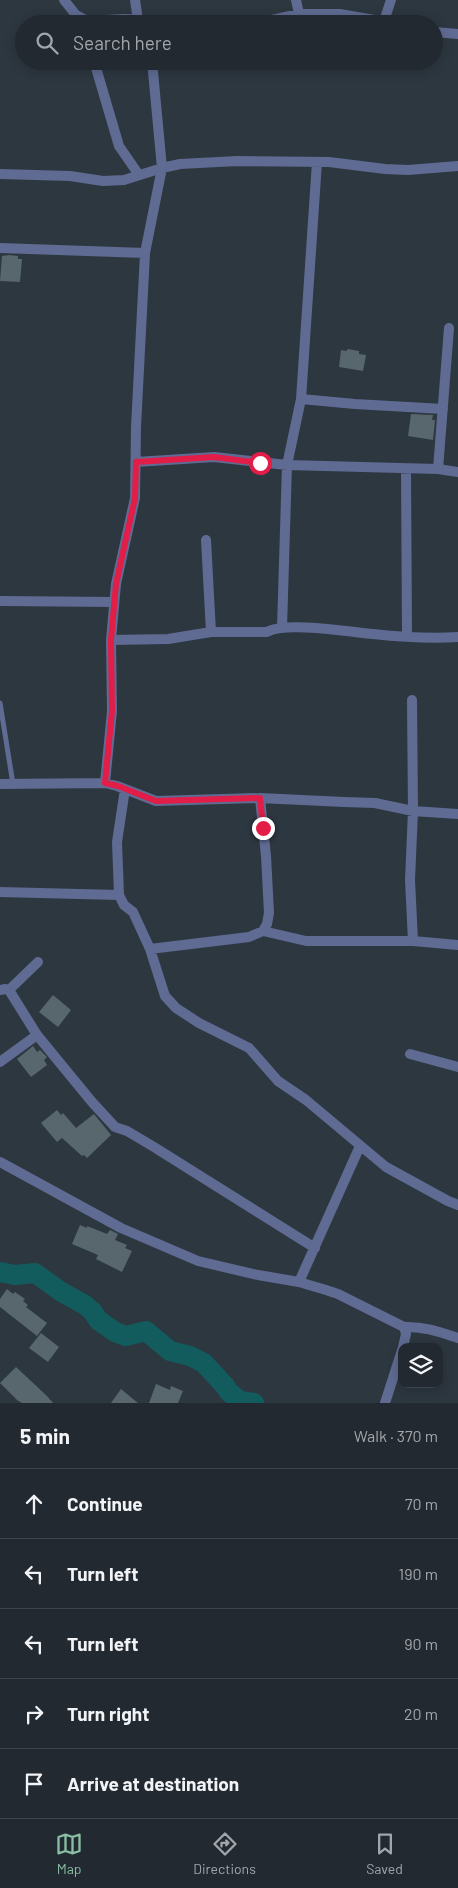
<!DOCTYPE html>
<meta charset="utf-8">
<style>
:root{--surface:#222930;--page:#2e353c;--text:#f1f3f6;--muted:#a2a6ab;--line:#3f454c;--accent:#8abfa5}
body{margin:0;font-family:Barlow,sans-serif;background:var(--page);color:var(--text)}
.controls{position:absolute;right:15px;bottom:15px;display:grid;overflow:hidden;border-radius:10px;box-shadow:0 2px 12px #0003}
.controls button{width:45px;height:45px;display:grid;place-items:center;padding:0;border:0;border-bottom:1px solid var(--line);background:var(--surface);color:var(--text);font:25px sans-serif}
.stop{position:absolute;width:15px;height:15px;margin:-11px;border:4px solid #e11d48;border-radius:50%;background:#fff}
.stop.end{background:#e11d48;border-color:#fff;box-shadow:0 1px 5px #0008}
.list{margin:0;padding:0;list-style:none}
h2{display:flex;justify-content:space-between;align-items:center;height:65px;margin:0;padding:0 20px;font-size:21px}
h2 small{font-size:16px;font-weight:400;color:var(--muted)}
.list li{display:grid;grid-template-columns:32px 1fr auto;gap:15px;align-items:center;box-sizing:border-box;height:70px;padding:0 20px;border-top:1px solid var(--line)}
.list b{display:block;font-size:19px;white-space:nowrap}
.list em{font-size:16px;font-style:normal;color:var(--muted)}
.icon{flex:none;width:28px;height:28px;fill:none;stroke:currentColor;stroke-width:2;stroke-linecap:round;stroke-linejoin:round}
.map{position:relative;flex:none;width:458px;height:1403px;overflow:hidden}
.search{position:absolute;background:var(--surface);box-shadow:0 2px 12px #0003;left:15px;right:15px;top:15px;height:55px;display:flex;align-items:center;gap:12px;box-sizing:border-box;padding:0 18px;border-radius:28px;color:var(--muted);font-size:19px}
.sheet{height:415px;background:var(--surface)}
nav{display:flex;justify-content:space-around;align-items:center;box-sizing:border-box;height:70px;border-top:1px solid var(--line);background:var(--surface);font-size:14px;color:var(--muted)}
nav a{display:grid;justify-items:center;gap:2px}
nav .on{color:var(--accent)}
.map>svg:first-child{display:block}
</style>
<div class="map">
<svg width="458" height="1403" viewBox="0 0 458 1403">
<rect width="100%" height="100%" fill="#2d3740"/>
<g fill="none" stroke-linecap="round" stroke-linejoin="round">
<!-- river -->
<path stroke="#125c5e" stroke-width="20" d="M0 1272 15 1275 35 1273 60 1291 85 1305 93 1312 98 1320 115 1332 126 1336 146 1331 170 1351 190 1356 204 1363 225 1386 229 1392 240 1401 254 1403"/>
</g>
<!-- building -->
<path fill="#57676d" d="M9 255 18 256V259H22L20 282 0 281 2 256Z
M348 349 359 351V354L366 355 363 371 339 367 341 350 346 351Z
M411 414 433 415 432 420H435L433 440 408 436Z
M53 995 71 1010 58 1027 39 1012Z
M33 1046 37 1052 40 1050 47 1057 44 1060 47 1065 31 1077 17 1059Z
M57 1110 61 1115 63 1113 76 1128 94 1114 111 1135 87 1158 84 1155 82 1156 62 1138 57 1142 41 1123Z
M80 1225 87 1228V1226L107 1234 110 1230 118 1234 115 1240 127 1245 125 1248 132 1251 122 1272 96 1259 98 1255 72 1244Z
M7 1289 13 1294 15 1292 25 1299 23 1301 28 1305 26 1307 47 1323 37 1336 0 1307V1299Z
M41 1333 59 1347 48 1362 29 1348Z
M16 1367 47 1396 53 1403H22L17 1400 0 1383Z
M156 1384 170 1390 171 1386 183 1391 178 1403H149Z
M121 1389 138 1403H111Z"/>
<g fill="none" stroke-linecap="round" stroke-linejoin="round">
<!-- service -->
<path stroke="#5f6b93" stroke-width="5" d="M0 703 13 784"/>
<!-- minor -->
<path stroke="#5f6b93" stroke-width="10" d="M64 0 76 15 87 21 124 19 215 22 219 24
M135 0 138 20
M296 0 299 14
M384 21 391 0
M253 24 299 14H340L397 24
M434 32 458 34
M94 61 119 146 139 175
M317 162 301 399 287 465 438 469 458 472
M0 174 70 176 103 181 124 180 162 168 180 164 237 161 329 162 385 169 408 170 458 166
M0 248 145 253
M301 399 355 404 443 409
M136 462 214 457 287 465 282 628
M406 469 407 636
M438 469 449 328
M206 540 211 632
M0 601 114 602
M111 640 116 584 135 498 136 427 145 253 162 168 152 61
M105 783 112 711 111 640 168 639 211 632H267C284 621 351 632 373 634 401 637 430 639 458 637
M0 784 105 783 117 786 156 801 260 798 344 802 375 803 413 811 458 814
M125 789 117 842 119 895 124 905 133 912 150 949 165 996 176 1008 199 1023 249 1048 278 1081 306 1100 386 1167 448 1201 458 1205
M0 892 119 895
M263 931 306 941H413L410 880 413 811 412 700
M413 941 458 945
M150 949 249 937 263 931 267 924 269 913 266 856 260 798
M0 990 5 989 9 990 38 962
M9 990 37 1035 92 1102 115 1127 127 1131 154 1147 315 1248
M410 1054 458 1067
M0 1062 37 1035
M0 1162 121 1228 198 1261 258 1275 299 1282 326 1290 338 1294 404 1327 406 1334 403 1347
M299 1282 360 1146
M404 1327C423 1326 440 1332 458 1338
M385 1403 402 1350"/>
</g>
<g fill="none" stroke-linecap="round" stroke-linejoin="round">
<!-- route -->
<path stroke="#e11d48" stroke-width="6" d="M260 463 214 457 136 462 135 498 116 584 111 640 112 711 105 783 118 786 156 801 260 798 263 828"/>
</g>
</svg>
<div class="controls">
<button><svg class="icon" aria-label="layers" viewBox="0 0 24 24"><path d="M12 4l9 5-9 5-9-5zM3 14l9 5 9-5"/></svg></button>
</div>
<div class="stop" style="left:260px;top:463px"></div>
<div class="stop end" style="left:263px;top:828px"></div>
<div class="search"><svg class="icon" aria-label="search" viewBox="0 0 24 24"><circle cx="10" cy="10" r="6"/><path d="M15 15l6 6"/></svg>Search here</div>
</div>
<section class="sheet">
<h2>5 min<small>Walk · 370 m</small></h2>
<ul class="list">
<li><svg class="icon" aria-label="ahead" viewBox="0 0 24 24"><path d="M12 20V5M6 11l6-6 6 6"/></svg><div><b>Continue</b></div><em>70 m</em></li>
<li><svg class="icon" aria-label="left" viewBox="0 0 24 24"><path d="M17 20v-9H6M10 6l-5 5 5 5"/></svg><div><b>Turn left</b></div><em>190 m</em></li>
<li><svg class="icon" aria-label="left" viewBox="0 0 24 24"><path d="M17 20v-9H6M10 6l-5 5 5 5"/></svg><div><b>Turn left</b></div><em>90 m</em></li>
<li><svg class="icon" aria-label="right" viewBox="0 0 24 24"><path d="M7 20v-9h11M14 6l5 5-5 5"/></svg><div><b>Turn right</b></div><em>20 m</em></li>
<li><svg class="icon" aria-label="arrive" viewBox="0 0 24 24"><path d="M6 21V4h12l-3 4 3 4H6"/></svg><div><b>Arrive at destination</b></div></li>
</ul>
</section>
<nav>
<a class="on"><svg class="icon" aria-label="map" viewBox="0 0 24 24"><path d="M3 6l6-2 6 2 6-2v14l-6 2-6-2-6 2zM9 4v14M15 6v14"/></svg>Map</a>
<a><svg class="icon" aria-label="directions" viewBox="0 0 24 24"><path d="M12 3l9 9-9 9-9-9zM9 14v-3h6M13 9l2 2-2 2"/></svg>Directions</a>
<a><svg class="icon" aria-label="saved" viewBox="0 0 24 24"><path d="M7 4h10v16l-5-4-5 4z"/></svg>Saved</a>
</nav>
